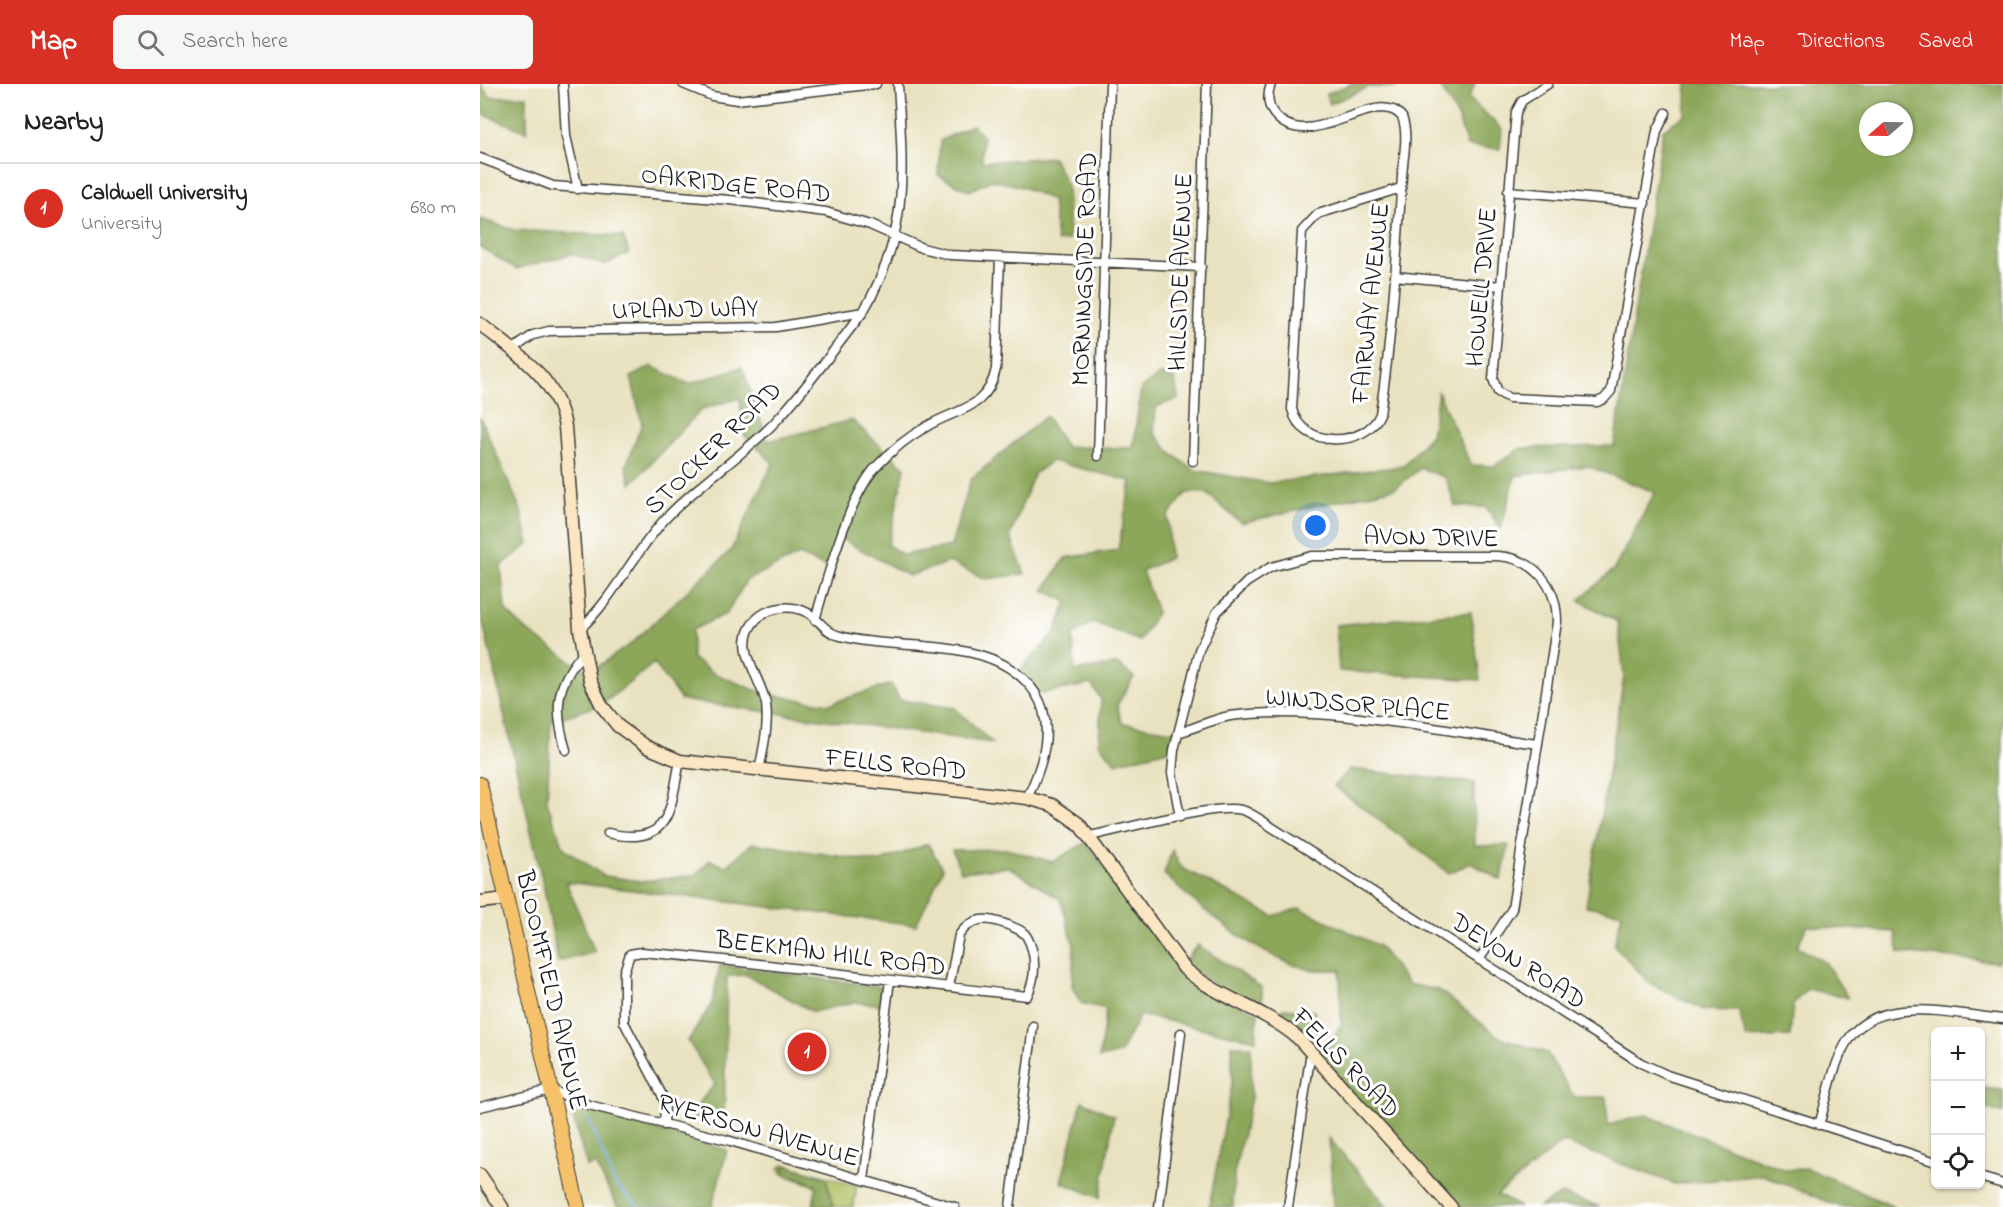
<!DOCTYPE html>
<meta charset="utf-8">
<style>
:root{--surface:#fff;--page:#f6f6f6;--text:#202124;--muted:#757577;--line:#e0e0e0;--accent:#d93025}
body{margin:0;font-family:"Indie Flower",sans-serif;background:var(--page);color:var(--text)}
.controls{position:absolute;right:18px;bottom:18px;display:grid;overflow:hidden;border-radius:9px;box-shadow:0 2px 4px #0004}
.controls button{width:54px;height:54px;display:grid;place-items:center;padding:0;border:0;border-bottom:2px solid var(--line);background:var(--surface);color:var(--text);font:30px sans-serif}
.compass{position:absolute;left:1379px;top:18px;width:54px;height:54px;border-radius:50%;background:var(--surface);box-shadow:0 2px 4px #0004;rotate:250deg}
.you{position:absolute;left:836px;top:442px;width:21px;height:21px;margin:-15px;border:4px solid #fff;border-radius:50%;background:#1a73e8;box-shadow:0 0 0 9px #1a73e833}
.badge{display:grid;place-items:center;width:39px;height:39px;border-radius:50%;background:var(--accent);color:#fff;font-size:20px;font-weight:700}
.pin{position:absolute;translate:-50% -50%;border:3px solid #fff;box-shadow:0 2px 6px #0006}
.list{margin:0;padding:0;list-style:none}
h2{display:flex;justify-content:space-between;align-items:center;height:78px;margin:0;padding:0 24px;font-size:26px}
h2 small{font-size:20px;font-weight:400;color:var(--muted)}
.list li{display:grid;grid-template-columns:39px 1fr auto;gap:18px;align-items:center;box-sizing:border-box;height:90px;padding:0 24px;border-top:2px solid var(--line)}
.list b{display:block;font-size:22px;white-space:nowrap}
.list p{margin:0;font-size:20px;white-space:nowrap;color:var(--muted)}
.list em{font-size:20px;font-style:normal;color:var(--muted)}
.icon{flex:none;width:33px;height:33px;fill:none;stroke:currentColor;stroke-width:2;stroke-linecap:round;stroke-linejoin:round}
.map{position:relative;flex:none;width:1523px;height:1123px;overflow:hidden}
header{display:flex;align-items:center;gap:36px;box-sizing:border-box;height:84px;padding:0 30px;background:var(--accent);color:#fff}
header strong{font-size:28px}
nav{display:flex;gap:33px;margin-inline-start:auto;font-size:21px}
.search{width:420px;height:54px;background:var(--page);display:flex;align-items:center;gap:15px;box-sizing:border-box;padding:0 21px;border-radius:9px;color:var(--muted);font-size:22px}
main{display:flex}
aside{flex:1;background:var(--surface)}
.map>svg:first-child{display:block}
</style>
<header>
<strong>Map</strong>
<div class="search"><svg class="icon" aria-label="search" viewBox="0 0 24 24"><circle cx="10" cy="10" r="6"/><path d="M15 15l6 6"/></svg>Search here</div>
<nav><a>Map</a><a>Directions</a><a>Saved</a></nav>
</header>
<main>
<aside>
<h2>Nearby<small></small></h2>
<ul class="list">
<li><span class="badge">1</span><div><b>Caldwell University</b><p>University</p></div><em>680 m</em></li>
</ul>
</aside>
<div class="map">
<svg width="1523" height="1123" viewBox="0 0 1523 1123">
<rect width="100%" height="100%" fill="#fff"/>
<filter id="ink" filterUnits="userSpaceOnUse"><feTurbulence type="fractalNoise" baseFrequency=".0167" numOctaves="2"/><feDisplacementMap in="SourceGraphic" scale="12" xChannelSelector="R" yChannelSelector="G"/><feConvolveMatrix kernelMatrix="1 2 1 2 8 2 1 2 1" color-interpolation-filters="sRGB"/></filter>
<filter id="wash" filterUnits="userSpaceOnUse"><feTurbulence type="fractalNoise" baseFrequency=".008" numOctaves="4" result="noise"/><feDisplacementMap in="SourceGraphic" scale="24" xChannelSelector="R" yChannelSelector="G"/><feGaussianBlur stdDeviation="1.35" result="paint"/><feColorMatrix in="noise" values="0 0 0 0 0 0 0 0 0 0 0 0 0 0 0 0 0 1.4 0 .05"/><feComposite in="paint" operator="in"/></filter>
<g filter="url(#wash)">
<rect width="100%" height="100%" fill="#e9e2c0"/>
<!-- green -->
<path fill="#b0c165" stroke="#666e40" stroke-width="1.5" d="M304 1080 377 1102 373 1123H333L336 1102 304 1091 299 1084Z"/>
<!-- forest -->
<path fill="#8ca75a" stroke="#54623b" stroke-width="1.5" fill-rule="evenodd" d="M0 0 10 13 47 12V48L0 29Z
M871 0H922L915 4 889 3 850 20 846 10Z
M959 0H995L989 14 1022 45 1020 65 987 62 978 34Z
M1207 0H1523V871L1517 878 1419 869 1415 848 1327 842 1317 863 1345 878 1368 914 1327 905 1313 920 1310 952 1266 954 1259 927 1224 926 1169 899 1134 861 1142 829 1106 822 1144 593 1138 538 1099 516 1134 485 1175 408 1107 382 1035 392 1021 445 1006 423 975 422 966 394 941 384 915 404 761 439 726 409H706L688 432 690 474 662 487 677 528 660 557 613 538 593 551 595 587 637 580 654 593 637 621 642 639 699 648 696 664 636 679 619 660 621 615 611 600 559 610 539 588 575 549 587 518 564 506 585 474 638 466 651 397 572 377 554 390 530 452 545 490 506 495 469 478 429 492 360 454 350 485 319 471 267 496 246 530 212 546V574L233 589 285 610 349 620 411 600 420 616 475 624 512 659 201 616 174 579 123 620 71 637 67 718 84 764 124 792 162 797 216 791 230 776 246 783 272 759 398 778 448 760 463 785 436 841 86 798 115 868 78 878 64 804 0 526V333L40 424 49 460 21 482 25 526 47 547 109 589 153 558 251 466 293 379 264 351 260 314 222 325 151 400 146 382 162 340 151 293 171 282 209 300 262 283 288 357 372 336 425 384 408 461 423 471 471 462 491 395 566 332 586 363 653 364 661 304 681 290 695 295 698 315 676 323 674 349 692 370 715 386 789 399 923 382 951 351 958 308 991 381 1014 382 1041 364 1134 362 1183 46 1205 31ZM1388 27H1424V63H1388Z
M492 41 503 53 502 78 573 73 587 102 589 156 577 158 572 116 543 103 512 96 489 107 458 91 460 57Z
M0 135 34 146 143 152 149 169 125 181 92 170 36 185 0 163Z
M991 528 1000 596 859 587 856 541Z
M870 685 994 699 995 762 1029 761 1021 796 991 779 969 789 854 702Z
M606 758 688 872 718 901 778 929 776 956 660 931 640 969 619 974 626 925 601 919 592 903 594 861 580 815 529 783 481 788 472 766 526 765 573 778Z
M692 766 702 784 793 832 820 824 899 862 928 900 959 906 1019 953 1067 969 1094 1013H1126L1128 1041 1166 1031 1306 1086 1327 1084 1414 1123H1360L1283 1091 1195 1100 1083 1058 1017 1111 1040 1123H973L839 974 861 941 860 886C850 886 838 887 828 885 778 873 720 825 684 790Z
M718 861 782 904V925L722 894 704 877Z
M240 881 401 903V921L374 918 333 928 267 891 247 892 244 1041 207 1033 235 1000 208 957 232 919Z
M805 924 834 927 840 947 834 965 794 930Z
M752 961 771 962V1014L754 1090 753 1123H729L752 1000Z
M1500 1004 1523 1006V1030L1501 1022Z
M602 1017 634 1032 620 1114 581 1098Z
M89 1020 247 1066 232 1123H138L115 1080 107 1083Z
M849 1054 908 1123H853Z
M304 1081 346 1094 353 1121 334 1123 336 1101 303 1087Z
M1081 1110 1120 1123H1059Z"/>
<g fill="none" stroke-linecap="round" stroke-linejoin="round">
<!-- stream -->
<path stroke="#75b1e7" stroke-width="2" d="M108 1033 135 1100 159 1123"/>
</g>
</g>
<g filter="url(#ink)">
<g fill="none" stroke-linecap="round" stroke-linejoin="round">
<defs>
<path id="street" d="M83 0 86 52 98 105
M203 0 232 12 257 16 396 0
M791 0C787 11 787 21 794 30 828 73 898 0 922 33 929 50 923 74 922 92 917 171 912 252 900 330 886 364 821 365 812 325L822 147 838 130 921 104
M1068 0 1042 17 1036 28 1013 295 1018 308 1029 314 1117 318 1124 315 1131 307 1177 47 1186 29
M0 74 73 102 250 116 346 128 390 141 442 164 470 171 721 183
M1028 107 1165 119
M914 192 1021 202
M32 266 53 251 69 247 296 243 383 228
M618 372 630 0
M713 377 727 0
M335 536C347 495 368 414 396 383 410 368 428 353 446 343 476 324 507 327 516 285L520 174
M100 545C134 514 154 468 186 434 220 398 262 373 295 338 327 304 355 264 383 228 430 148 423 88 418 0
M698 649C715 644 733 635 750 632 842 620 964 647 1057 660
M86 666C74 626 75 601 103 569
M279 687C283 665 289 642 286 620 282 597 258 568 269 546 279 524 308 518 328 529 338 534 345 548 357 551 418 570 515 547 556 610 576 643 562 683 547 714
M700 733 692 689 694 666 719 566 737 528 767 498 791 483 832 472H1017C1055 474 1077 502 1077 538L1032 825 999 876
M128 749C192 764 190 724 200 677
M610 752C640 746 736 719 762 726 772 729 781 736 790 742L1161 979 1187 991 1456 1078
M0 1023 71 1006 109 1021 247 1056 475 1123
M184 1041 185 1019 182 1011 144 938V888L150 870 162 868C290 879 418 898 547 912 556 894 557 871 547 853 543 846 535 844 528 841 507 833 493 832 479 851L469 903
M1339 1041C1347 1015 1352 985 1365 961 1393 908 1473 930 1523 935
M1500 1093 1523 1100
M384 1096 410 896
M530 1123 553 942
M679 1123 701 949
M808 1123 831 967"/>
<path id="secondary" d="M0 240C36 269 77 293 85 343L100 545 110 597 122 622 138 642 167 663 200 677 547 714 572 721 599 740 704 884C737 914 783 924 818 954L971 1123
M0 818 27 815
M0 1091 22 1123"/>
<path id="primary" d="M0 700 98 1123"/>
</defs>
<!-- street casing -->
<use href="#street" stroke="#3b3a35" stroke-width="11"/>
<!-- secondary casing -->
<use href="#secondary" stroke="#3b3a35" stroke-width="15"/>
<!-- primary casing -->
<use href="#primary" stroke="#3b3a35" stroke-width="16"/>
<!-- street -->
<use href="#street" stroke="#fff" stroke-width="8"/>
<!-- secondary -->
<use href="#secondary" stroke="#fbe6c4" stroke-width="12"/>
<!-- primary -->
<use href="#primary" stroke="#f5c16b" stroke-width="14"/>
</g>
</g>
<g text-anchor="middle" stroke-width="6" stroke-linejoin="round" paint-order="stroke">
<!-- street labels -->
<g font-size="26" fill="#1c1c1c" stroke="#fff">
<text transform="translate(256 99) rotate(6)" y="9">OAKRIDGE ROAD</text>
<text transform="translate(603 185) rotate(-88)" y="9">MORNINGSIDE ROAD</text>
<text transform="translate(699 188) rotate(-88)" y="9">HILLSIDE AVENUE</text>
<text transform="translate(1000 203) rotate(-85)" y="9">HOWELL DRIVE</text>
<text transform="translate(889 219) rotate(-84)" y="9">FAIRWAY AVENUE</text>
<text transform="translate(205 224) rotate(-1)" y="9">UPLAND WAY</text>
<text transform="translate(232 363) rotate(-44)" y="9">STOCKER ROAD</text>
<text transform="translate(951 452) rotate(1)" y="9">AVON DRIVE</text>
<text transform="translate(878 619) rotate(5)" y="9">WINDSOR PLACE</text>
<text transform="translate(416 679) rotate(6)" y="9">FELLS ROAD</text>
<text transform="translate(351 868) rotate(7)" y="9">BEEKMAN HILL ROAD</text>
<text transform="translate(1039 876) rotate(33)" y="9">DEVON ROAD</text>
<text transform="translate(73 906) rotate(77)" y="9">BLOOMFIELD AVENUE</text>
<text transform="translate(867 978) rotate(46)" y="9">FELLS ROAD</text>
<text transform="translate(279 1045) rotate(16)" y="9">RYERSON AVENUE</text>
</g>
</g>
</svg>
<div class="controls">
<button>+</button>
<button>−</button>
<button><svg class="icon" aria-label="locate" viewBox="0 0 24 24"><circle cx="12" cy="12" r="6"/><path d="M12 2v4M12 18v4M2 12h4M18 12h4"/></svg></button>
</div>
<svg class="compass" viewBox="-18 -18 36 36"><path d="M0-13l5 13h-10z" fill="#e53935"/><path d="M0 13l5-13h-10z" fill="#757577"/></svg>
<div class="you"></div>
<div class="pin badge" style="left:327px;top:968px">1</div>
</div>
</main>
